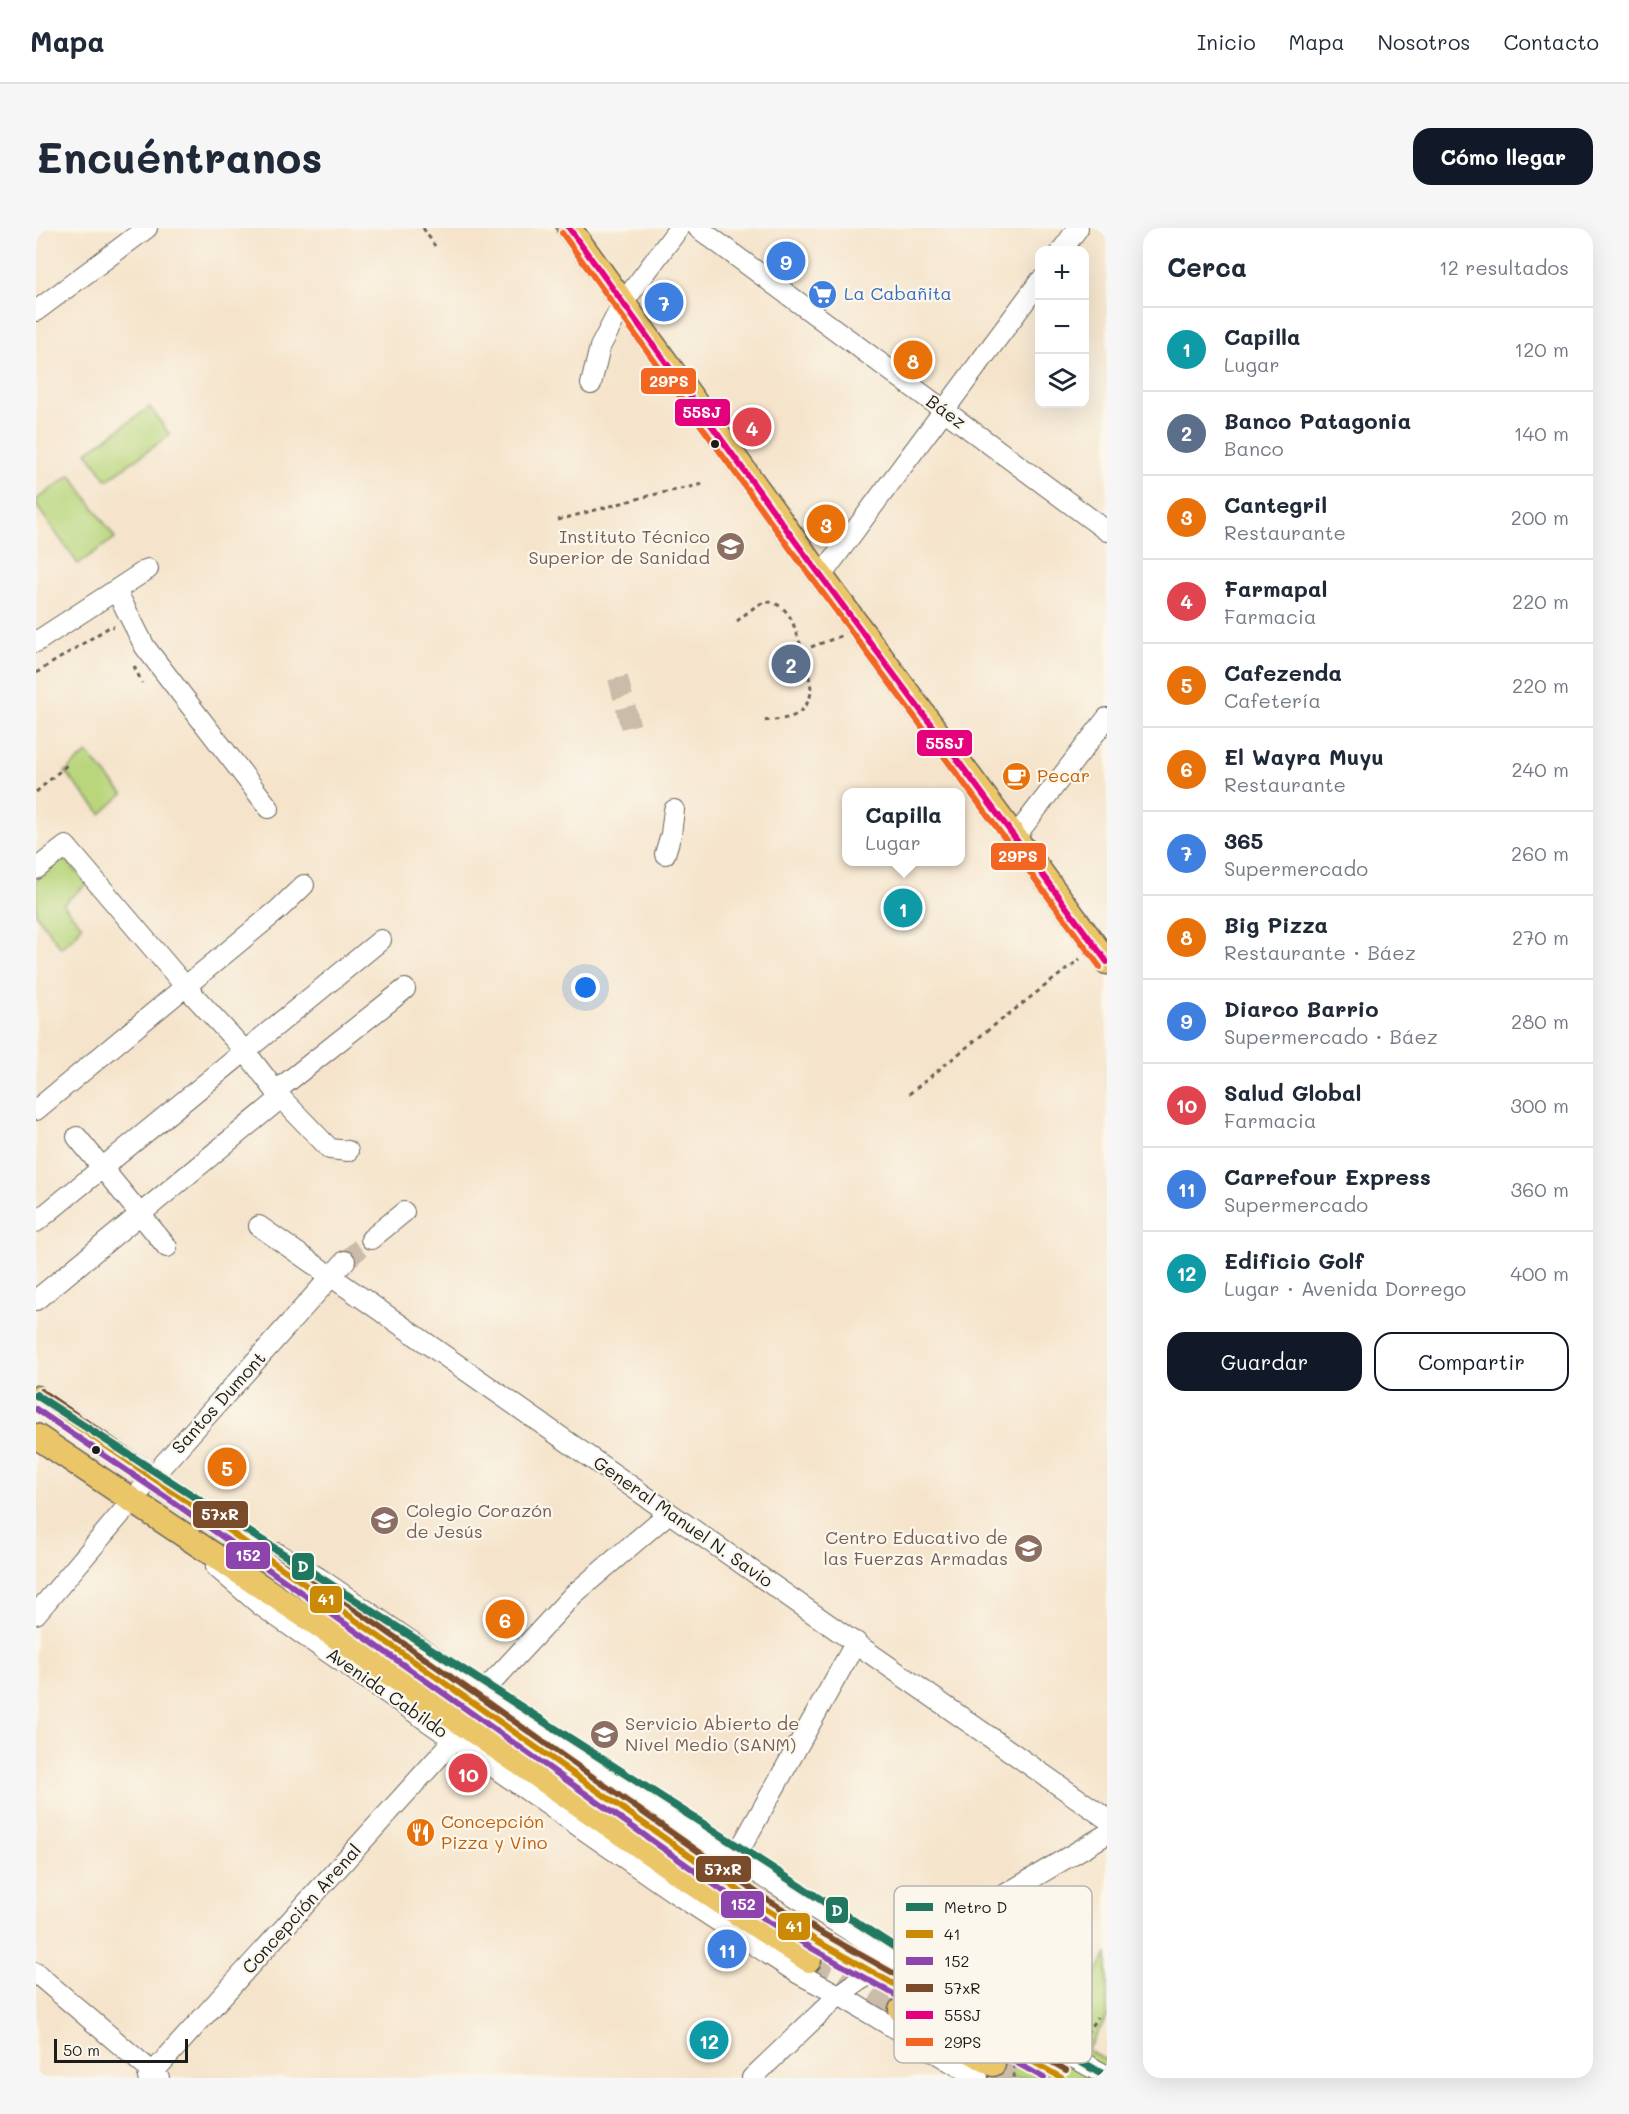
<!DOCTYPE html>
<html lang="es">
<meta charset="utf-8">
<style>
:root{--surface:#fff;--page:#f6f6f7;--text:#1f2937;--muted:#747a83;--line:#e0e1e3;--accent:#111827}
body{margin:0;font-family:Mali,sans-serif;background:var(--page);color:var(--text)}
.controls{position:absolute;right:18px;top:18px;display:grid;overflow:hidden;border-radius:12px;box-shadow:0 6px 24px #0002}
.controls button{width:54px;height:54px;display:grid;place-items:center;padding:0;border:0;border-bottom:2px solid var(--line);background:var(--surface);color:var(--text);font:30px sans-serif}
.scale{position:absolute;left:18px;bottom:15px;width:134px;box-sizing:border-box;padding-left:6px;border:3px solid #1c1c1c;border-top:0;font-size:16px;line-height:21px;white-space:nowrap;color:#1c1c1c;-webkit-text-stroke:4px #fbf7ec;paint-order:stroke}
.you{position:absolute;left:550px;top:760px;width:21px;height:21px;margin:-15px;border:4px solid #fff;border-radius:50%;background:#1a73e8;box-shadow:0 0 0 9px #1a73e833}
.badge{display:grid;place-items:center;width:39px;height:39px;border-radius:50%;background:var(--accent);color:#fff;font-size:20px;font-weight:700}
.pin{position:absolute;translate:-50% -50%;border:3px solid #fff;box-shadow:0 2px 6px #0006}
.popup{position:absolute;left:806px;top:560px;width:123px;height:78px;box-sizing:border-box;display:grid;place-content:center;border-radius:12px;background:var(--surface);filter:drop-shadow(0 2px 4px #0005);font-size:20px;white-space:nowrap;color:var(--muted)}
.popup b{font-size:22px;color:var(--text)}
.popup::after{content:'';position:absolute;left:50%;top:100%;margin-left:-12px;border:12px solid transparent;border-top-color:var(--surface)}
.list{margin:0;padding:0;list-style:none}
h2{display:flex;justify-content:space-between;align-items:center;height:78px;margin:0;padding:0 24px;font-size:26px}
h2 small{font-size:20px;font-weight:400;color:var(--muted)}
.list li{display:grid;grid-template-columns:39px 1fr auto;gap:18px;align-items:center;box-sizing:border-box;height:84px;padding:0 24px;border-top:2px solid var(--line)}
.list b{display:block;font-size:22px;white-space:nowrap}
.list p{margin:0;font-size:20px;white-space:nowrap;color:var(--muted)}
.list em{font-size:20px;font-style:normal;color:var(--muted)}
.actions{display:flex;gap:12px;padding:18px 24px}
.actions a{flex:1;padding:14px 0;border:2px solid var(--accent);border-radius:18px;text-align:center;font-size:21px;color:var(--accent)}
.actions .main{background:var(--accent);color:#fff}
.icon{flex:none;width:33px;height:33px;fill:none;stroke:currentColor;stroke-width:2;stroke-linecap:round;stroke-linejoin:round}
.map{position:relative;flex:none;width:1071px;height:1850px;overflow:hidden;border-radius:18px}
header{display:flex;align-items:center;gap:36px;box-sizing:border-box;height:84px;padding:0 30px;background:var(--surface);border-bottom:2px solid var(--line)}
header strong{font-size:28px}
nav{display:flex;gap:33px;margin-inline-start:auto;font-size:21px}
.intro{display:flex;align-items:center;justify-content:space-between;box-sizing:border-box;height:144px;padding:0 36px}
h1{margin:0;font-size:42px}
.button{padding:15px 27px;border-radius:18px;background:var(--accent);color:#fff;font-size:21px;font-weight:700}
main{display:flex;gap:36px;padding:0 36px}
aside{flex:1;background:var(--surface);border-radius:18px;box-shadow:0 6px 24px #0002}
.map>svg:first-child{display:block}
</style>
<header>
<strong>Mapa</strong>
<nav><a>Inicio</a><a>Mapa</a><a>Nosotros</a><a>Contacto</a></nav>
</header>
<div class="intro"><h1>Encuéntranos</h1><a class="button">Cómo llegar</a></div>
<main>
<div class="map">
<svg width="1071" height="1850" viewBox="0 0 1071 1850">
<rect width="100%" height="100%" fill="#fbf7ec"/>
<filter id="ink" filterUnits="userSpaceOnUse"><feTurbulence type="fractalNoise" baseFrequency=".0167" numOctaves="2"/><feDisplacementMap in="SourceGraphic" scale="12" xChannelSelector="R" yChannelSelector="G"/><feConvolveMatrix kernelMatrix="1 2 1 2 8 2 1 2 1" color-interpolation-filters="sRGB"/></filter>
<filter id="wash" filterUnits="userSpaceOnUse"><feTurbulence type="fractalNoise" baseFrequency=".008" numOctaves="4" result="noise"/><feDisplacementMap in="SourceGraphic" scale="24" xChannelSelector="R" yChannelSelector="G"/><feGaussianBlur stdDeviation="1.35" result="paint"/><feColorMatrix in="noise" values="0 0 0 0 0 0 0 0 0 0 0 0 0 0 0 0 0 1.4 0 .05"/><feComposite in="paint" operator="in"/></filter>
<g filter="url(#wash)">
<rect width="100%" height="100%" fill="#f5e4cb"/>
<!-- green -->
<path fill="#b9d67d" stroke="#6a794c" stroke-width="1.5" d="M114 179 134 207 71 252 51 224Z
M35 247 79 310 42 336 0 277V272Z
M51 525 87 566 65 586 29 544Z
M28 629 51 656 27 676 46 698 39 708 25 720 0 686V652Z
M1071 1726V1789L1051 1822 1071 1833V1850H950L987 1786 1038 1814 1025 1806Z"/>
</g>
<g filter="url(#ink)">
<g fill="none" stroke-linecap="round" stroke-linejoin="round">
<!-- minor-tunnel -->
<path stroke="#cabca8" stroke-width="20" stroke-dasharray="20 10" stroke-linecap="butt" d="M582 450 596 504
M309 1033 335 1011"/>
<!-- major-tunnel -->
<path stroke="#cabca8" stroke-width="24" stroke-dasharray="24 12" stroke-linecap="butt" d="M781 1713 877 1765
M773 1732 865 1782
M967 1816 1026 1850
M957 1836 983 1850"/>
<defs>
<path id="minor" d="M662 0 1071 303
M1026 22 1042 0
M0 83 111 0
M555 156 564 119 587 75 643 0
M785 348 1004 53
M80 362 109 419 233 580
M0 414 112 341
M978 610 1071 490
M629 626 635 606 638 582
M0 641 30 618 149 758 209 823 245 870 294 921 312 923
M240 863 369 761
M0 882 243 681 268 657
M41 909 131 1019
M0 994 345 712
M223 998 1071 1591
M335 1011 368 984
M0 1072 245 870
M241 1325 283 1350 448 1463 677 1617 859 1731 1071 1848
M180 1339 224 1377 639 1665 763 1746 803 1767 942 1850
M0 1386 116 1249 309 1033
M448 1463 537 1367 633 1285
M699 1630 820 1414
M0 1745 123 1850
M112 1850 419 1511
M716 1850 803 1767 821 1754 1071 1606"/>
<path id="major" d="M533 0 759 313 1071 734
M0 1170 145 1269 660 1633 722 1676 781 1713
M0 1208 314 1418 689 1677 773 1732
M877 1765 967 1816
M865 1782 957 1836"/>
</defs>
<!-- minor casing -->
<use href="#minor" stroke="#686259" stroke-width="22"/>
<!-- major casing -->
<use href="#major" stroke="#686259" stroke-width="27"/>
<!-- path -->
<path stroke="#686259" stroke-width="3" stroke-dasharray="4.5 4.5" stroke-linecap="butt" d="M387 0 399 18
M522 292 616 267 668 256
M701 393C709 387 722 374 732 374 741 374 750 382 754 389 760 399 776 452 775 464 774 473 768 481 761 486 751 492 736 492 725 493
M775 419 805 408
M98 438 106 455
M0 445 75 398 78 399
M0 564 32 536
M873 866 947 806 1044 731
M1046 1813 1061 1789
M978 1850V1838C988 1827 1003 1835 999 1850"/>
<!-- minor -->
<use href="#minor" stroke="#fff" stroke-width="20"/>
<!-- major -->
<use href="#major" stroke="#ebc669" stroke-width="24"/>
<defs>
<path id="bus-1" d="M0 1170 145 1269 722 1676 781 1713 1026 1850"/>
<path id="bus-2" d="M0 1181 140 1276 717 1684 777 1721 1008 1850"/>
<path id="bus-3" d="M5 1163 150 1262 727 1669 786 1705 1030 1842"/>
<path id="bus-4" d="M533 0 759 313 1071 734"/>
<path id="bus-5" d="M526 5 752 318 1064 739"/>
</defs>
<!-- bus-1 casing -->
<use href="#bus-1" stroke="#fbf7ec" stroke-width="10"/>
<!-- bus-2 casing -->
<use href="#bus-2" stroke="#fbf7ec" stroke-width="10"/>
<!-- bus-3 casing -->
<use href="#bus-3" stroke="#fbf7ec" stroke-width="10"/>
<!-- bus-4 casing -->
<use href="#bus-4" stroke="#fbf7ec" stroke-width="10"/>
<!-- bus-5 casing -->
<use href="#bus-5" stroke="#fbf7ec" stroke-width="10"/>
<!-- bus-1 -->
<use href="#bus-1" stroke="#cb8a06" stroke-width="6"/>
<!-- bus-2 -->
<use href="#bus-2" stroke="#8e44ad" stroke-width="6"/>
<!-- bus-3 -->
<use href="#bus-3" stroke="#7a4b2a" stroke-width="6"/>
<!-- bus-4 -->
<use href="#bus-4" stroke="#e5007d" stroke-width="6"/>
<!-- bus-5 -->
<use href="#bus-5" stroke="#f26522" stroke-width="6"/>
<defs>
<path id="metro-1" d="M0 1167 938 1770 1071 1849"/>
</defs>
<!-- metro-1 casing -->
<use href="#metro-1" stroke="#fbf7ec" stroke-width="12"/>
<!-- metro-1 -->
<use href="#metro-1" stroke="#217861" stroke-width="8"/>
</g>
</g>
<!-- icons -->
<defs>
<symbol id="supermarket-disc" viewBox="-11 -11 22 22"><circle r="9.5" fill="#3f7fe0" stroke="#fbf7ec"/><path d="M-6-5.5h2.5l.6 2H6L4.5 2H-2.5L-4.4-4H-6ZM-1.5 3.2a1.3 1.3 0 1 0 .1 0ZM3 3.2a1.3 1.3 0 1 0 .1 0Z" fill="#fff"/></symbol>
<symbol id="university-disc" viewBox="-11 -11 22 22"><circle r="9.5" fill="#8d6e63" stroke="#fbf7ec"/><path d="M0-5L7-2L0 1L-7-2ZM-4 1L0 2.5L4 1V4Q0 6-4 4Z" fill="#fff"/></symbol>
<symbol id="cafe-disc" viewBox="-11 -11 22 22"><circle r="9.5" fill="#e8710a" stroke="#fbf7ec"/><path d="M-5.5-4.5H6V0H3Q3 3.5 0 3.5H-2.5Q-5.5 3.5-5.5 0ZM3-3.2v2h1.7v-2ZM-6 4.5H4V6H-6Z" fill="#fff"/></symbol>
<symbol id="school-disc" viewBox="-11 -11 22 22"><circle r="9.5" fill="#8d6e63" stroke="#fbf7ec"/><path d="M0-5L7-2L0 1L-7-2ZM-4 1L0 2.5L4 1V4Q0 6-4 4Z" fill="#fff"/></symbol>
<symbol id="restaurant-disc" viewBox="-11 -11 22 22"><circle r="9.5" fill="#e8710a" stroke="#fbf7ec"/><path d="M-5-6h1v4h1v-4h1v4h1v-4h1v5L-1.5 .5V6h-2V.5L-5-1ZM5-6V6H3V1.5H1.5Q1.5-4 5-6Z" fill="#fff"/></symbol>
</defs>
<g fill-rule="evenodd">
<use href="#supermarket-disc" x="770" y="50" width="33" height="33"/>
<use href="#university-disc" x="678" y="302" width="33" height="33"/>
<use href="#cafe-disc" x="964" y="532" width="33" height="33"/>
<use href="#school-disc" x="332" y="1276" width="33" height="33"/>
<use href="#university-disc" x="976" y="1304" width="33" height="33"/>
<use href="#school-disc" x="552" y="1490" width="33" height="33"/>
<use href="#restaurant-disc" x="368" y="1588" width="33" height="33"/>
</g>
<!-- markers -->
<g fill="#1c1c1c" stroke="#fbf7ec" stroke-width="2">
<circle cx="679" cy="216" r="5"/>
<circle cx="60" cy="1222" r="5"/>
</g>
<g text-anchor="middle" stroke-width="4.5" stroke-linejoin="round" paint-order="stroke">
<!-- shop labels -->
<g font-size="18" fill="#366cbe" stroke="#fbf7ec" text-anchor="start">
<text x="808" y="72">La Cabañita</text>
</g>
<!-- street labels -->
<g font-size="18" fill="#1c1c1c" stroke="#fbf7ec">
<text transform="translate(910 184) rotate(36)" y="6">Báez</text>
<text transform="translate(183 1175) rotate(-48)" y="6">Santos Dumont</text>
<text transform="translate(647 1294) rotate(35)" y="6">General Manuel N. Savio</text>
<text transform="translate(351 1465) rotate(35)" y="6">Avenida Cabildo</text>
<text transform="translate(266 1681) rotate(-48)" y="6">Concepción Arenal</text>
</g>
<!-- education labels -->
<g font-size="18" fill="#785e54" stroke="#fbf7ec" text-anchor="end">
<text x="674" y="315">Instituto Técnico<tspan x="674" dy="21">Superior de Sanidad</tspan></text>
<text x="370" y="1289" text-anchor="start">Colegio Corazón<tspan x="370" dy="21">de Jesús</tspan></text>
<text x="972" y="1316">Centro Educativo de<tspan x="972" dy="21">las Fuerzas Armadas</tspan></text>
<text x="589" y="1502" text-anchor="start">Servicio Abierto de<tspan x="589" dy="21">Nivel Medio (SANM)</tspan></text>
</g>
<!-- food labels -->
<g font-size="18" fill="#c56008" stroke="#fbf7ec" text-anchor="start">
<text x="1001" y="554">Pecar</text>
<text x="405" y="1600">Concepción<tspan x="405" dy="21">Pizza y Vino</tspan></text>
</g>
</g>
<!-- legend -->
<rect x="858" y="1658" width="198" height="177" rx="9" fill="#fbf7ec" stroke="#b8b5ae" stroke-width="1.5"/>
<rect x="870" y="1675" width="27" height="8" fill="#217861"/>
<rect x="870" y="1702" width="27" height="8" fill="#cb8a06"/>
<rect x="870" y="1729" width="27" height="8" fill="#8e44ad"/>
<rect x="870" y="1756" width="27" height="8" fill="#7a4b2a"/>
<rect x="870" y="1783" width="27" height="8" fill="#e5007d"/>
<rect x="870" y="1810" width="27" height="8" fill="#f26522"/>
<g font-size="16" fill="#1c1c1c">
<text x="908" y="1685">Metro D</text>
<text x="908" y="1712">41</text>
<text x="908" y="1739">152</text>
<text x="908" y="1766">57xR</text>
<text x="908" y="1793">55SJ</text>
<text x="908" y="1820">29PS</text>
</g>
<g stroke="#fbf7ec" stroke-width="2">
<rect x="604" y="139" width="57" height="28" rx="6" fill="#f26522"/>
<rect x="638" y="170" width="57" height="29" rx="6" fill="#e5007d"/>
<rect x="880" y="501" width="57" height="28" rx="6" fill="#e5007d"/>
<rect x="954" y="614" width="57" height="29" rx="6" fill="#f26522"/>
<rect x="156" y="1272" width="57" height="29" rx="6" fill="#7a4b2a"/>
<rect x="189" y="1313" width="46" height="29" rx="6" fill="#8e44ad"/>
<rect x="255" y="1324" width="24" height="29" rx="6" fill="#217861"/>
<rect x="273" y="1357" width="34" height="29" rx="6" fill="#cb8a06"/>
<rect x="659" y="1627" width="57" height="28" rx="6" fill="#7a4b2a"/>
<rect x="684" y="1662" width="45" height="29" rx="6" fill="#8e44ad"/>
<rect x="789" y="1668" width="24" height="28" rx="6" fill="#217861"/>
<rect x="741" y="1684" width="34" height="29" rx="6" fill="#cb8a06"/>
</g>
<g font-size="16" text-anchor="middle" font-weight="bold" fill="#fff">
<text x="633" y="159">29PS</text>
<text x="666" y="190">55SJ</text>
<text x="909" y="521">55SJ</text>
<text x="982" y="634">29PS</text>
<text x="184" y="1292">57xR</text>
<text x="212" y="1333">152</text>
<text x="267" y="1344">D</text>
<text x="290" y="1377">41</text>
<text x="687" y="1647">57xR</text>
<text x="707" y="1682">152</text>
<text x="801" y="1688">D</text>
<text x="758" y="1704">41</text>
</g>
</svg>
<div class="controls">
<button>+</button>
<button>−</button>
<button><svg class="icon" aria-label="layers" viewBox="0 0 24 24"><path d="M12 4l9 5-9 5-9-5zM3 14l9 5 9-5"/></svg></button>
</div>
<div class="scale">50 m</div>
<div class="you"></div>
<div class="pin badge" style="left:867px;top:680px;background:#0f9aa8">1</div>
<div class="popup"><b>Capilla</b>Lugar</div>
<div class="pin badge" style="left:755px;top:436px;background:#5c6f8a">2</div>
<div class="pin badge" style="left:790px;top:296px;background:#e8710a">3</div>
<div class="pin badge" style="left:716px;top:199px;background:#e0444e">4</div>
<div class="pin badge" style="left:191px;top:1239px;background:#e8710a">5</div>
<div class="pin badge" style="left:469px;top:1391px;background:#e8710a">6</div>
<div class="pin badge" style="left:628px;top:74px;background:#3f7fe0">7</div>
<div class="pin badge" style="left:877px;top:132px;background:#e8710a">8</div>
<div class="pin badge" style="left:750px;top:33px;background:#3f7fe0">9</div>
<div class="pin badge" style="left:432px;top:1545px;background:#e0444e">10</div>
<div class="pin badge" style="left:691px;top:1721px;background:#3f7fe0">11</div>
<div class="pin badge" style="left:673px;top:1812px;background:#0f9aa8">12</div>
</div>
<aside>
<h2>Cerca<small>12 resultados</small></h2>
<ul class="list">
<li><span class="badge" style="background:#0f9aa8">1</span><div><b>Capilla</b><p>Lugar</p></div><em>120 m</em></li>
<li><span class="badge" style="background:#5c6f8a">2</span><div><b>Banco Patagonia</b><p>Banco</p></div><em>140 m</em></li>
<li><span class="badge" style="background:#e8710a">3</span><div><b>Cantegril</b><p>Restaurante</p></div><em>200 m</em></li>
<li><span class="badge" style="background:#e0444e">4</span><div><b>Farmapal</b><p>Farmacia</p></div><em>220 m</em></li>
<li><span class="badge" style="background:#e8710a">5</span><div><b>Cafezenda</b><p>Cafetería</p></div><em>220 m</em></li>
<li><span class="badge" style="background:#e8710a">6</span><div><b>El Wayra Muyu</b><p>Restaurante</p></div><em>240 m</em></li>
<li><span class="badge" style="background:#3f7fe0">7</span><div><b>365</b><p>Supermercado</p></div><em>260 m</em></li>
<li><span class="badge" style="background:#e8710a">8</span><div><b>Big Pizza</b><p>Restaurante · Báez</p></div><em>270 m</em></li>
<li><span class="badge" style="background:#3f7fe0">9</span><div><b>Diarco Barrio</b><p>Supermercado · Báez</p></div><em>280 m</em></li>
<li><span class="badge" style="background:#e0444e">10</span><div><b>Salud Global</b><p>Farmacia</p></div><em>300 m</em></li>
<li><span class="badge" style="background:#3f7fe0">11</span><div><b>Carrefour Express</b><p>Supermercado</p></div><em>360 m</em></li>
<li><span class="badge" style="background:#0f9aa8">12</span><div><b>Edificio Golf</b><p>Lugar · Avenida Dorrego</p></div><em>400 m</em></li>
</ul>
<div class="actions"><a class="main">Guardar</a><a>Compartir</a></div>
</aside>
</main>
